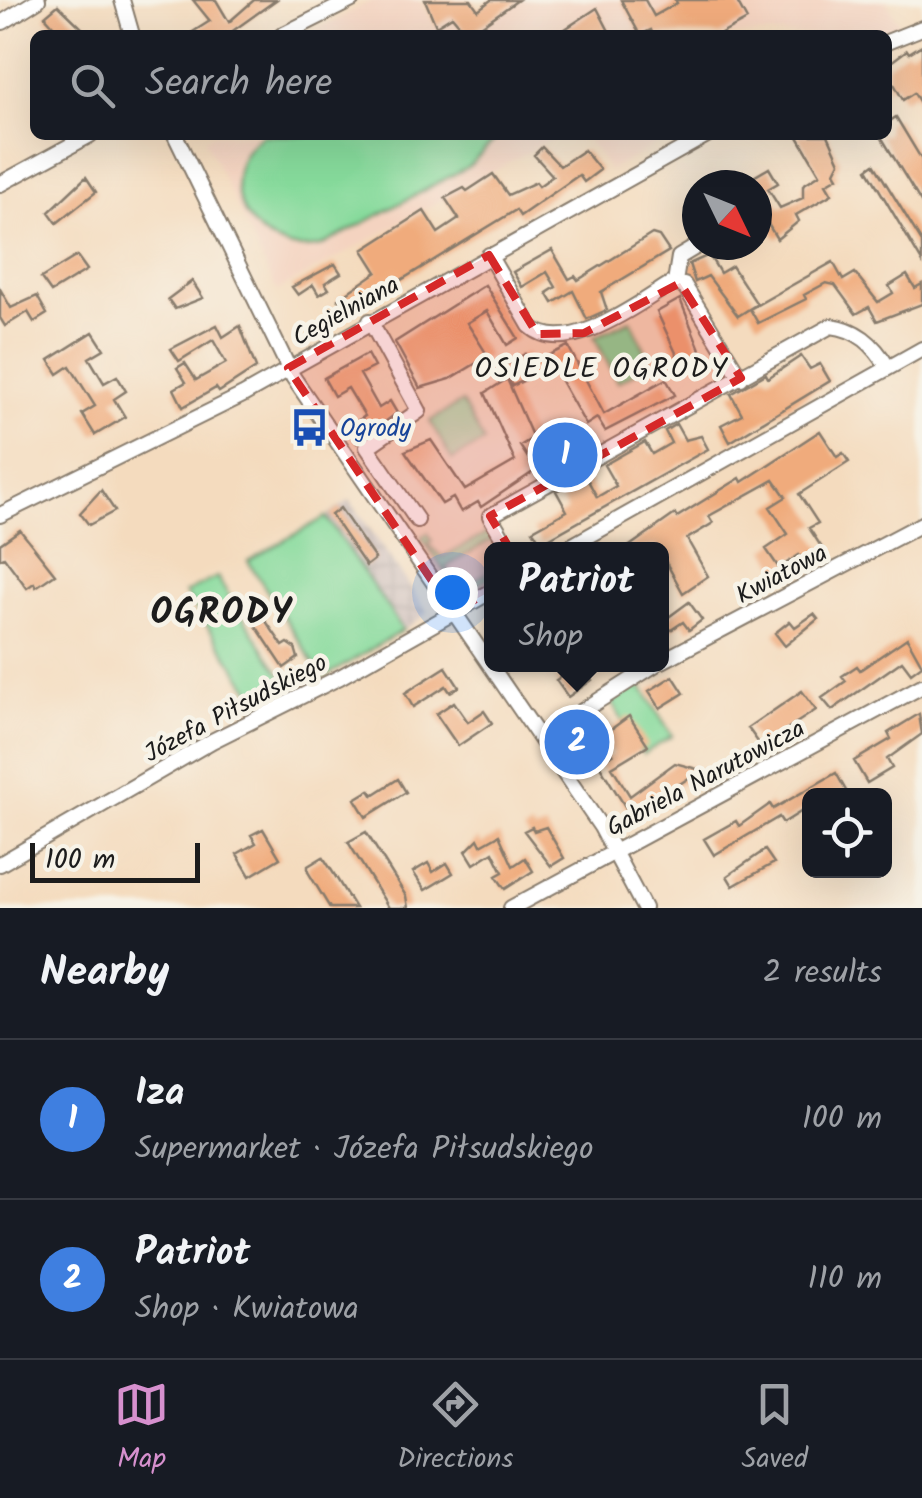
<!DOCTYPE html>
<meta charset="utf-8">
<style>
:root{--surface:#171b24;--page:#242831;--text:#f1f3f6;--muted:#9ea1a6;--line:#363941;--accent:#d690ce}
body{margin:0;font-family:Kalam,sans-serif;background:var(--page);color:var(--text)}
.controls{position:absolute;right:30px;bottom:30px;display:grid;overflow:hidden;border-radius:15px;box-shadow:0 10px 40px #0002}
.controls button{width:90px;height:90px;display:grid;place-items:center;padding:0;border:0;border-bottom:2px solid var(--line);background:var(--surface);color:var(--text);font:50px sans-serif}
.compass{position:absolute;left:682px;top:170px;width:90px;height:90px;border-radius:50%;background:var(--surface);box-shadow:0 10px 40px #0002;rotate:133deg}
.scale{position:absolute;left:30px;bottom:25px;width:170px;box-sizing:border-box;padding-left:10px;border:5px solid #1c1c1c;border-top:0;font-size:28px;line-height:35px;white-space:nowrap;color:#1c1c1c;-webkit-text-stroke:8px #f7f3e8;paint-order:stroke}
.you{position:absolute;left:452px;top:592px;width:35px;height:35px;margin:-25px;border:8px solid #fff;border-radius:50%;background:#1a73e8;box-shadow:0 0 0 15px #1a73e833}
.badge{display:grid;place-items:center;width:65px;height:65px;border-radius:50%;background:var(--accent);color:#fff;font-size:32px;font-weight:700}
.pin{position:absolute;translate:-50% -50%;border:5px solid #fff;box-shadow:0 2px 10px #0006}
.popup{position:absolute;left:484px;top:542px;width:185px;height:130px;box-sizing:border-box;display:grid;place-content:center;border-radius:15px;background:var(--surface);filter:drop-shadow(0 2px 8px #0005);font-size:32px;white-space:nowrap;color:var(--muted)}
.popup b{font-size:38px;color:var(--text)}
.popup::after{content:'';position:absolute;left:50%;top:100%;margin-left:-20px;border:20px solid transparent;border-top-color:var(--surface)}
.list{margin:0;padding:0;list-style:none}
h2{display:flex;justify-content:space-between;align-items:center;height:130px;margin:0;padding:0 40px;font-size:42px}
h2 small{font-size:32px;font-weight:400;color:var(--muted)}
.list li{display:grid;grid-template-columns:65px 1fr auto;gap:30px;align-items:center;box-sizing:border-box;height:160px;padding:0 40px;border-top:2px solid var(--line)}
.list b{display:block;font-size:38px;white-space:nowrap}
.list p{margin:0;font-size:32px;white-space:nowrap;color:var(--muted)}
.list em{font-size:32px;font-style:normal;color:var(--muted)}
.icon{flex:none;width:55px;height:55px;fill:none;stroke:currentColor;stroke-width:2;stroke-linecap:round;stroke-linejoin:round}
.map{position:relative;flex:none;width:922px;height:908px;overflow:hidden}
.search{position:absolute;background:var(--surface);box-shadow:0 10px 40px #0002;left:30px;right:30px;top:30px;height:110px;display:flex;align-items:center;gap:25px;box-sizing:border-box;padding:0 35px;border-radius:15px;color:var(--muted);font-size:38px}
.sheet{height:450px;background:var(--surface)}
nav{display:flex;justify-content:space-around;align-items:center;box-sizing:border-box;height:140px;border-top:2px solid var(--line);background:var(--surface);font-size:28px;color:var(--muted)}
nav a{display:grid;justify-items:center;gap:5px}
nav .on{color:var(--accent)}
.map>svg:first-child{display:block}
</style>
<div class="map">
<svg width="922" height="908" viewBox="0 0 922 908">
<defs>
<pattern id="industrial-grid" width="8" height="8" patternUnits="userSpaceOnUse" patternTransform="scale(2.5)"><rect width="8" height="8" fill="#d0c0bc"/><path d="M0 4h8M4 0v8" fill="none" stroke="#b2a4a1"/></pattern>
</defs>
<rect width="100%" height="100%" fill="#f7f3e8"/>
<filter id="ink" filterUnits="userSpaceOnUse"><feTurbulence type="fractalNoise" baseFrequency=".01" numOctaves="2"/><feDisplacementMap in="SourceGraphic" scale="20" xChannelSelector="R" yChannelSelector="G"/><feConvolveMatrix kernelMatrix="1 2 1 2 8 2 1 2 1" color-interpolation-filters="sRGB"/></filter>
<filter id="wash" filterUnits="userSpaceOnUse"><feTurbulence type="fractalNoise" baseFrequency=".0048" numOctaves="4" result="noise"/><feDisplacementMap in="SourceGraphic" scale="40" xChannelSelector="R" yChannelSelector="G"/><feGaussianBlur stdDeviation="2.25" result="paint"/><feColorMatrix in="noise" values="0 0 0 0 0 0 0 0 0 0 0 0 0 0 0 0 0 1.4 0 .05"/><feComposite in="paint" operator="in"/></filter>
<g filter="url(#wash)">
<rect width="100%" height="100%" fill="#f4dbbe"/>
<!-- built -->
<path fill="#f4d3c0" d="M373 0H419L436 27 452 17 466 35H308Z
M521 0H886L900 26 879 35H471Z
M211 135H558L277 291 205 140Z
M585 135H674L609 170Z"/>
<!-- industrial -->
<path fill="url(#industrial-grid)" d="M350 500 428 613 403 630 326 517Z"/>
<!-- green -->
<path fill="#86da9b" stroke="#517b5c" stroke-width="2.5" d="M262 135H499L469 166 321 246C255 262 204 180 262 135Z
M631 320 651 363 618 382 594 337Z
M462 402 484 442 452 460 430 421Z
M326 517 403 630 323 678 248 561Z
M487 523 498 544 490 541 446 567 459 588 492 570V576L478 584 481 591 464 600 421 537 428 533 432 541 428 544 442 557 486 534 483 526Z
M217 577 289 687 293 692 262 707 185 593Z
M640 684 672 736 643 754 611 702Z"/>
<g id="blocks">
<!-- building -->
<path fill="#f0ab7b" d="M193 0H216L229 22 254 0H276L227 35H188L210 21Z
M425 0H471L478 10 491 0H518L468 35 452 16 436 26Z
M621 0H645L654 16 677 3 675 0H736L747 20 719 35H653L651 30 640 35Z
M58 5 84 30 79 35H62L45 16Z
M597 8 611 35H556Z
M922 45V106L914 93 903 100 894 84 887 88V65L907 50 909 53Z
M896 117 922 160V204L880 135H887V123Z
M797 135H828L840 162 835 172 838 177 826 184 832 194 796 215 799 221 777 239 760 211 757 213V185L752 178 769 168 778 183 768 189 780 208 803 198V185L820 174Z
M542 147 560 166 584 150 600 170 584 182 579 175 520 216 516 210 347 313 338 299 377 272 363 250 424 211 438 233 459 219 445 198 464 188 467 191 493 174 508 195 536 182 539 186 553 176 534 155Z
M874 164 922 242V262L867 169Z
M86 177 96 192 57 223 49 212Z
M652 234 659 236 669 251 601 292 607 310 587 319 573 291 553 303 547 293 556 287 547 272 522 287 513 272 552 250 569 279 575 276 578 280Z
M709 255 720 273 732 266 757 304 738 316 708 276 695 282 689 264Z
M77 256 87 270 51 292 41 278Z
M833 262 843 280 855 273 878 302 893 293 889 286 907 275 915 288 922 284V304L877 321 869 307 856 314 835 285 826 283 804 295 806 299 758 323 750 309Z
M335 264 341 273 325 283 329 289 319 295 313 285 298 295 292 287Z
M192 281 203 298 175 309 168 299Z
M485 285 518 338 507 345 487 311 467 323 488 356 450 379 420 388 395 342Z
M0 289 11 308 37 296 47 314 34 322 28 312 5 326 0 318Z
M680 299 703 357 683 368 657 312Z
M217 325 223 337 240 326 256 368 219 392 216 388 183 407 174 389 186 382 177 368 185 363 196 380 226 363 213 340 179 361 171 349Z
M93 332 104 349 89 358 104 383 117 376 126 391 114 399 125 417 95 435 82 414 95 406 70 366 58 374 49 360Z
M568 346 604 414 666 379 675 395 605 431 597 418 586 425 553 367 512 386 502 367 525 354 531 364Z
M367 354 374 367 360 374 379 408 390 401 397 413 357 443 348 427 365 416 348 388 334 396 324 378Z
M801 356 810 369 820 364 830 381 730 442 721 425 742 414 731 394 766 374 768 378Z
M507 379 533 438 520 446 536 470 481 507 478 502 461 512 453 498 442 504 405 451 431 440 465 490 515 461 485 393Z
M676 424 685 440 701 436 708 449 541 543 533 530 567 511 556 491 585 475 597 497 616 486 604 465 645 442 652 454 671 443 665 431Z
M820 431 837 457 843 453 849 462 799 494 818 523 809 528 824 551 805 564 799 555 779 568 766 549 788 534 770 507 786 497 774 480 709 516 713 523 687 539 708 576 683 593 657 546 624 550 675 514 677 517 740 478 742 482Z
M101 490 115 511 89 525 80 513Z
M340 508 375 559 366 566 331 515Z
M20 530 55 574 36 587 34 583 27 588 4 557 0 559V544Z
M689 602 702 620 689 630 683 622 662 636V622Z
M261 614 283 646 288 643 295 648 298 658 284 668 252 620Z
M814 614 818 619 785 646 775 633 790 621 795 627Z
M907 638 922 665 911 673 902 661 832 710 822 698 846 681 842 676 857 666 860 670Z
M581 664 592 680 568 697 556 680Z
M446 667 459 687 450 692 446 686 413 707 405 693Z
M673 676 684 693 660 708 649 691Z
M802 691 816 710 761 746 748 728Z
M454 702 468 722 484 711 492 723 458 746 436 714Z
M919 714 922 734 887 759 892 768 867 783 854 761 891 739 888 733Z
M629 716 648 745 612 767 630 796 675 763 701 770 631 816 598 763 613 754 598 739Z
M836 773 849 796H810V806L783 823 779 817 714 855 704 839 736 821 739 826 770 804 773 809Z
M398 779 406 792 366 817 355 799 370 790 373 795Z
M532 827 534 831 546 827 564 858 551 866 524 831Z
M263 829 280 858 250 876 237 854 256 843 251 835Z
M366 832 406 896 408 908H389L348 842Z
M499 835 513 866 525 858 533 871 505 889 496 876 503 872 493 852 474 864 466 851 478 839 481 845Z
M765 850 774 863 733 886 727 876Z
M323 857 334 874 355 908H330L308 872V866Z
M428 863 433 872 447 863 453 873 425 890 413 872Z"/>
</g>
</g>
<g filter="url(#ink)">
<use href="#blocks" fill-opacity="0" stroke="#887c6d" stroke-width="2.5"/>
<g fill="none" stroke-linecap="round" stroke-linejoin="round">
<defs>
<path id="minor" d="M122 0 132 35
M3 22 38 0
M282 35 352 0
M887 42 922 28
M175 135 293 377 601 827 644 908
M0 184 90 135
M489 255 530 326C565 359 638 304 670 284L684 285 741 378
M675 282 679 257 699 245
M370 321 419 411 367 447 417 520
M0 515 243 395 707 135
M510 550 490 516 831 326C858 329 875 345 888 368
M564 550 922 349
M662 661 922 524
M540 738 656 664
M0 864 212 741 340 677 492 591
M511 908 922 686"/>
</defs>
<!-- minor casing -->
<use href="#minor" stroke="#887c6d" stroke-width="18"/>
<!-- minor -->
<use href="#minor" stroke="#fff" stroke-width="14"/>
</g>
</g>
<!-- marked area -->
<path fill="#d62828" fill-opacity="0.2" stroke="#d62828" stroke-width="8" stroke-dasharray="20 12" stroke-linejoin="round" d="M489 255 537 334 584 333 680 283 741 378 490 516 524 572 453 612 288 368Z"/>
<!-- icons -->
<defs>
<symbol id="bus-bare" viewBox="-9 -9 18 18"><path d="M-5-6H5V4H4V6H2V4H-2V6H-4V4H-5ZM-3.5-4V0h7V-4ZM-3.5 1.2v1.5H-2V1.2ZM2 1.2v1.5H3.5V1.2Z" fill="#1a4fb4" stroke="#f7f3e8" stroke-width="2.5" paint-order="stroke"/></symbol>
</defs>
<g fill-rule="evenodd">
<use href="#bus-bare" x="282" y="400" width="55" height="55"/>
</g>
<g text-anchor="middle" stroke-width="9" stroke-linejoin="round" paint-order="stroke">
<!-- street labels -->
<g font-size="25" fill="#1c1c1c" stroke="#f7f3e8">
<text transform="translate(345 310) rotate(-29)" y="9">Cegielniana</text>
<text transform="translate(781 573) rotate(-28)" y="9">Kwiatowa</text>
<text transform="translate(235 707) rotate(-28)" y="9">Józefa Piłsudskiego</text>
<text transform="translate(705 777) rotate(-28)" y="9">Gabriela Narutowicza</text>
</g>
<!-- transit labels -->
<g font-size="25" fill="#164399" stroke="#f7f3e8" text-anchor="start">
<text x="340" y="436">Ogrody</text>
</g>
<!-- neighbourhood labels -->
<g font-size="28" letter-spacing="2.5" fill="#1c1c1c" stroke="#f7f3e8">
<text x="602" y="377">OSIEDLE OGRODY</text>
</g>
<!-- district labels -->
<g font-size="35" font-weight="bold" letter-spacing="2.5" fill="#1c1c1c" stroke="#f7f3e8">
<text x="222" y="623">OGRODY</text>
</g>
</g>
</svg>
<div class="controls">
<button><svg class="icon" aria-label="locate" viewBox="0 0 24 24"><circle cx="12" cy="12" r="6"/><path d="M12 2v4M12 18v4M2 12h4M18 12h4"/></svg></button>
</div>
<svg class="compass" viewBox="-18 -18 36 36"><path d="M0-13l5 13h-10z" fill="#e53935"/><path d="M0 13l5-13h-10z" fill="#9ea1a6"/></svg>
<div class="scale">100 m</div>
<div class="you"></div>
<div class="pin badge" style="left:565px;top:455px;background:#3f7fe0">1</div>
<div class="pin badge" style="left:577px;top:742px;background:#3f7fe0">2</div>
<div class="popup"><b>Patriot</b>Shop</div>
<div class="search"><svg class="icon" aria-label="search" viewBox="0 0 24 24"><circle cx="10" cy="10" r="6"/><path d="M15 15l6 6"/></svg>Search here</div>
</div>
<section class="sheet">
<h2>Nearby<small>2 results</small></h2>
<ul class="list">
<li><span class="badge" style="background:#3f7fe0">1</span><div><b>Iza</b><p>Supermarket · Józefa Piłsudskiego</p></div><em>100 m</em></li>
<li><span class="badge" style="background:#3f7fe0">2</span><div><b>Patriot</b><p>Shop · Kwiatowa</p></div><em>110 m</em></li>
</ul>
</section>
<nav>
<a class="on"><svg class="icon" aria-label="map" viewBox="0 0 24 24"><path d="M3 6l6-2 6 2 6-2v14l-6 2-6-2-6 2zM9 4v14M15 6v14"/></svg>Map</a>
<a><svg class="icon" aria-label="directions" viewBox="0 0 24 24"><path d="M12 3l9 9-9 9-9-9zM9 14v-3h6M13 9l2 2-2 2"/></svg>Directions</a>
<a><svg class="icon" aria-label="saved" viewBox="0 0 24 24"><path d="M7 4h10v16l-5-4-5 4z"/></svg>Saved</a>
</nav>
